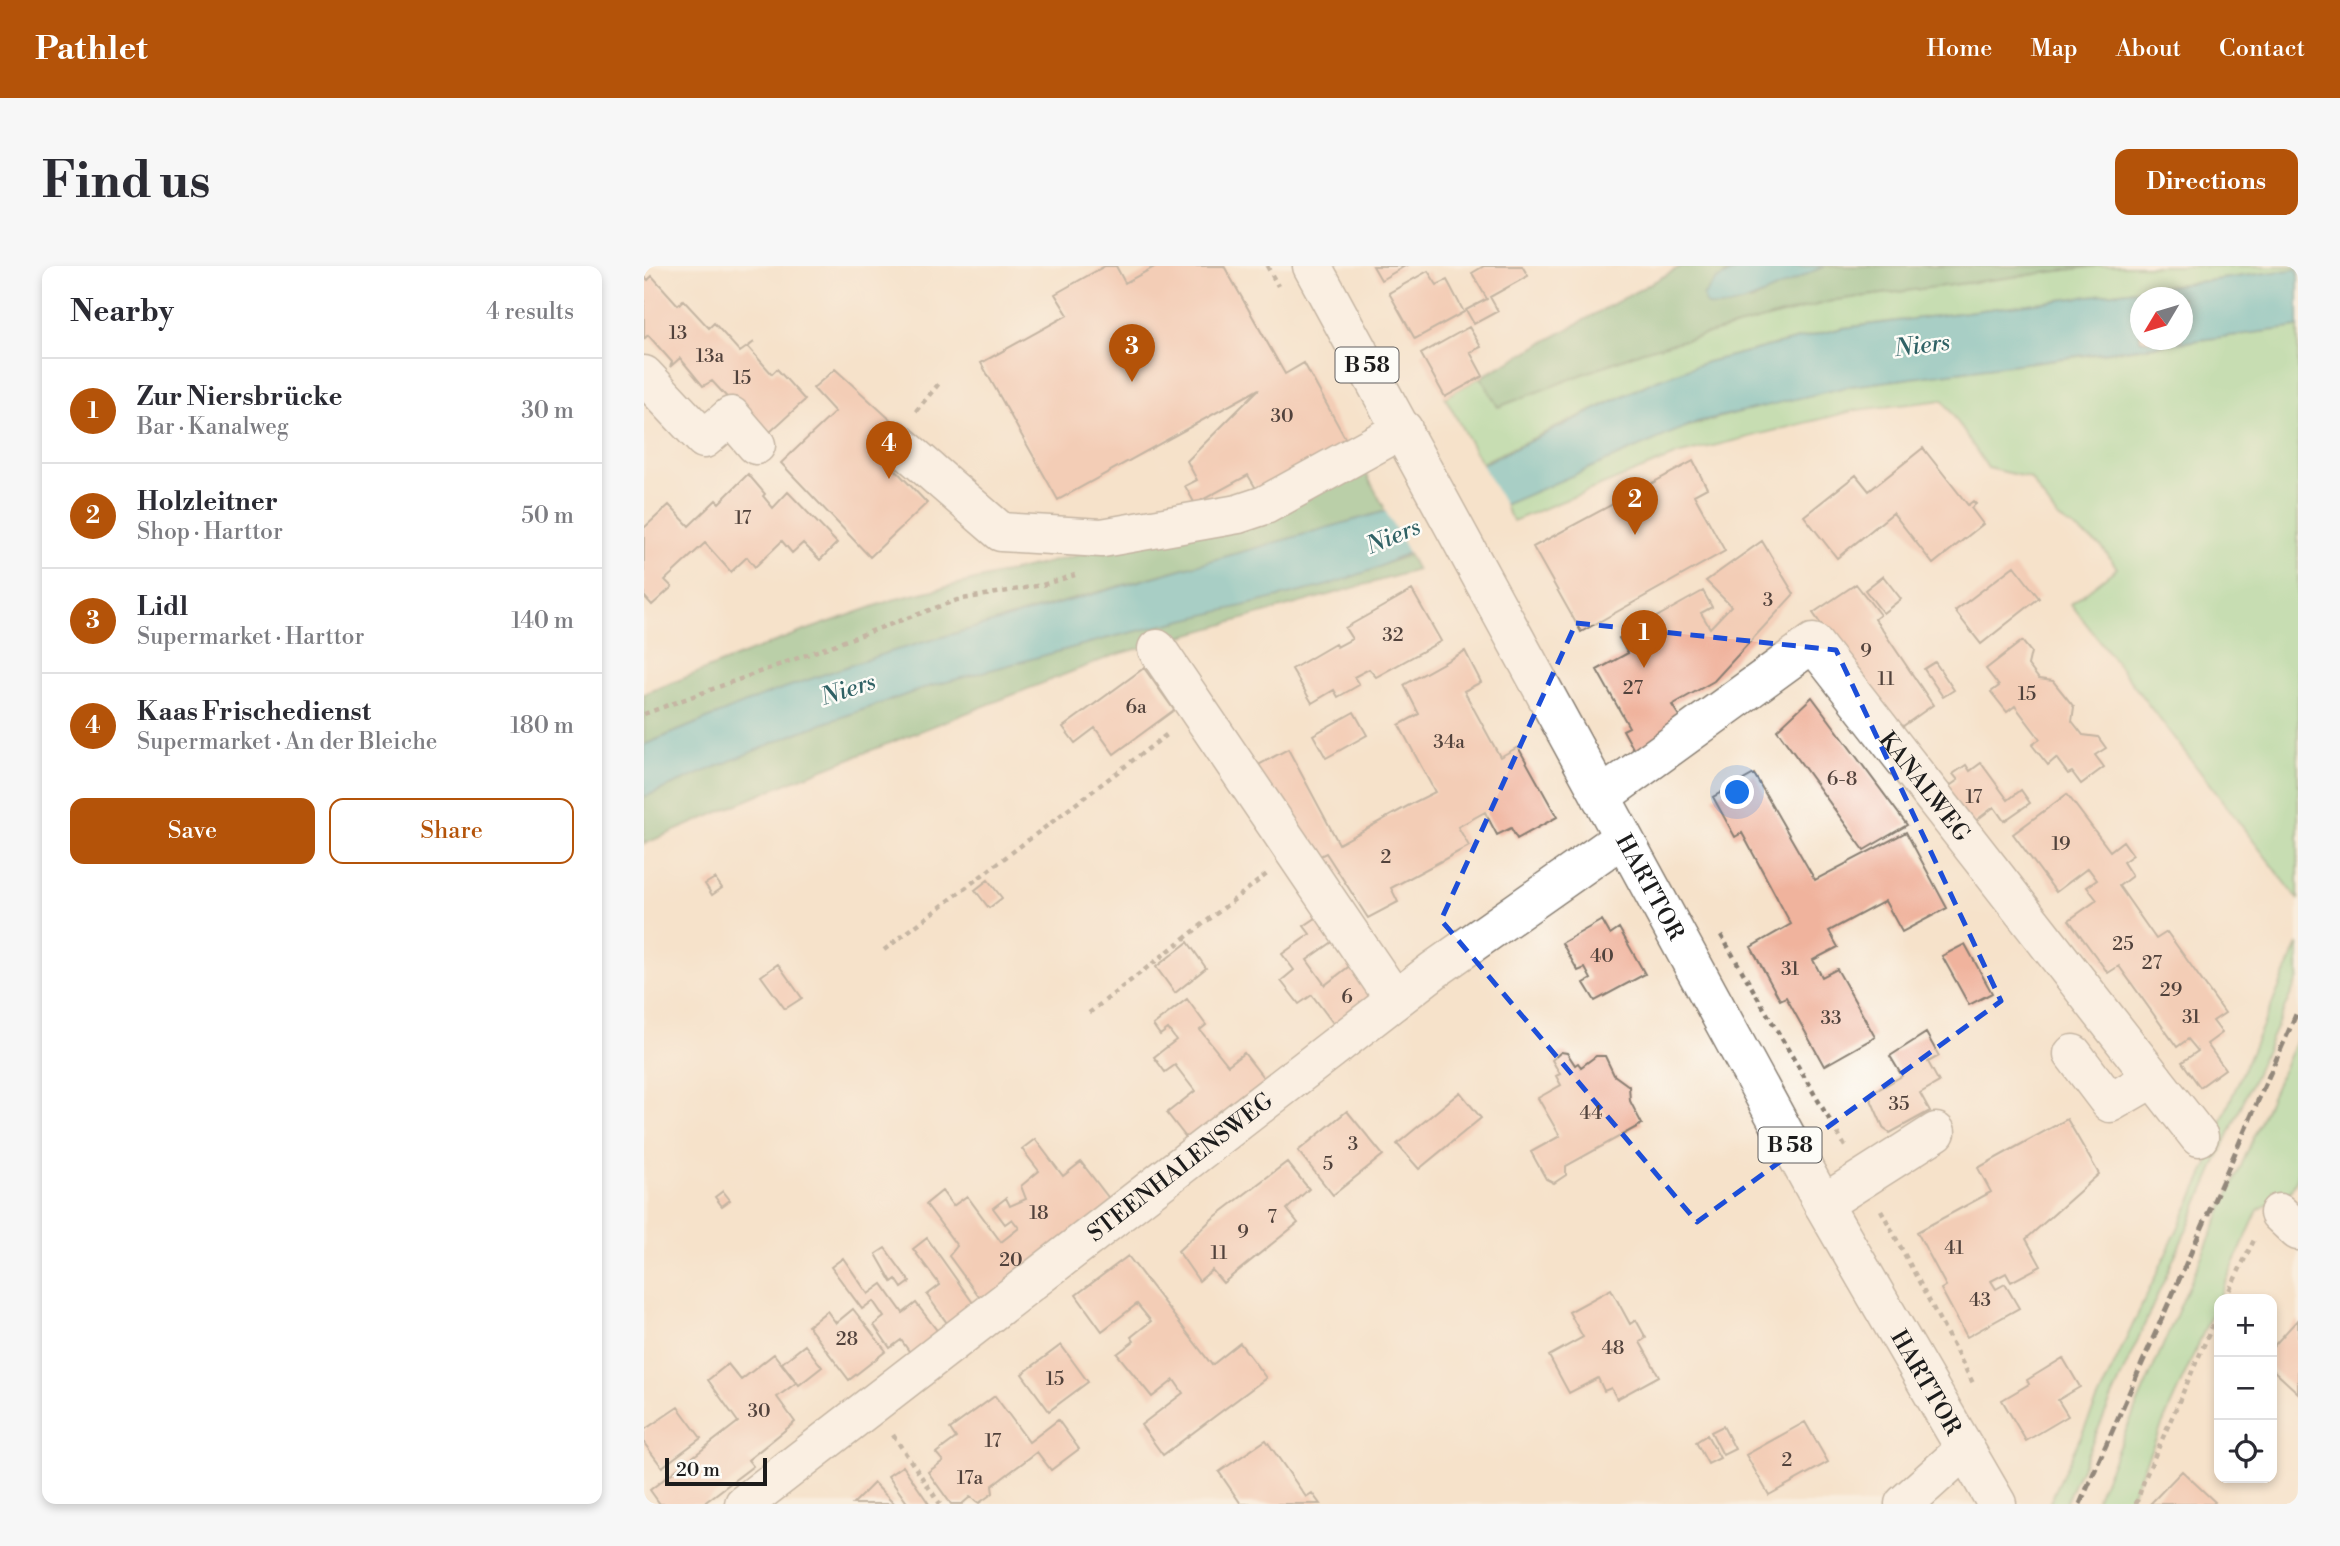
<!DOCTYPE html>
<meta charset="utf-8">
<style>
:root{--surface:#fff;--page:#f7f7f7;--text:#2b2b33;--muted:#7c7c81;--line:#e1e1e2;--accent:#b45309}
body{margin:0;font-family:"Libre Bodoni",serif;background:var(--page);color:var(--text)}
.controls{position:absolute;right:21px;bottom:21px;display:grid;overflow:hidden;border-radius:14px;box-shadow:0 4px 10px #0003}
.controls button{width:63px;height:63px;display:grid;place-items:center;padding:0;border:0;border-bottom:2px solid var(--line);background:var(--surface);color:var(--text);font:35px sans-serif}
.compass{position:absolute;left:1486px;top:21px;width:63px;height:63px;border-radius:50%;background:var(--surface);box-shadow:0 4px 10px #0003;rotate:232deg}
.scale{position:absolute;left:21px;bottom:18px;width:102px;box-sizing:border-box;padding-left:7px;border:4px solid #1c1c1c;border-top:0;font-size:19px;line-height:24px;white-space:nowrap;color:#1c1c1c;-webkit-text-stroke:5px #fdfcf7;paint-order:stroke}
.you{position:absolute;left:1094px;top:527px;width:24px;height:24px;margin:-18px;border:5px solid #fff;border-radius:50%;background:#1a73e8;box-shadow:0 0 0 10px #1a73e833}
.badge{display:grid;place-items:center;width:46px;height:46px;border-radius:50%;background:var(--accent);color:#fff;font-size:23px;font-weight:700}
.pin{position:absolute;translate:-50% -58px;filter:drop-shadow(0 2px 4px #0008)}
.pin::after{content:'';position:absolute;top:37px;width:24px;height:21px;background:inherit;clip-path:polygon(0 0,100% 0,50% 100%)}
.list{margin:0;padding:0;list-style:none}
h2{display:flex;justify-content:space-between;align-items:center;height:91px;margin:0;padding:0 28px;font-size:30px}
h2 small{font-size:23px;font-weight:400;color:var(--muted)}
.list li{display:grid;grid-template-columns:46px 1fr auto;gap:21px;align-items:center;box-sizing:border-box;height:105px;padding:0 28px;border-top:2px solid var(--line)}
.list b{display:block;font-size:26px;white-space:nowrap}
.list p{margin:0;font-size:23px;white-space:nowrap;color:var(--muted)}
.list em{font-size:23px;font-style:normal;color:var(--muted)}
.actions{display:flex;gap:14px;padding:21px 28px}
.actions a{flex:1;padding:16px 0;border:2px solid var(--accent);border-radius:14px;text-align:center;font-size:24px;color:var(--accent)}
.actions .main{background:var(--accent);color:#fff}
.icon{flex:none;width:38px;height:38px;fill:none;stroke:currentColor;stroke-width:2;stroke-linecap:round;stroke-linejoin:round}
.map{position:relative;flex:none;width:1654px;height:1238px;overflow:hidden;border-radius:14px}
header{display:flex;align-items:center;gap:42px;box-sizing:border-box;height:98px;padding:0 35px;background:var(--accent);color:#fff}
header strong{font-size:33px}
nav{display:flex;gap:38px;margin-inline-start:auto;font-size:24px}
.intro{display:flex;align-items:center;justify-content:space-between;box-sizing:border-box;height:168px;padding:0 42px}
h1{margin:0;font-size:49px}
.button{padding:18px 32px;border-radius:14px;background:var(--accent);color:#fff;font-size:24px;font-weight:700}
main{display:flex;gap:42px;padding:0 42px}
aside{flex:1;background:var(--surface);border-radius:14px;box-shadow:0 4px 10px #0003}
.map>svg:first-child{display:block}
</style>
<header>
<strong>Pathlet</strong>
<nav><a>Home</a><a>Map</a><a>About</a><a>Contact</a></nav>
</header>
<div class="intro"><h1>Find us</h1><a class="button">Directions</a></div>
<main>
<aside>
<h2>Nearby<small>4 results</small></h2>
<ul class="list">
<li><span class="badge">1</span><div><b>Zur Niersbrücke</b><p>Bar · Kanalweg</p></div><em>30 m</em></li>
<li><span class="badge">2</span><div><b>Holzleitner</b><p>Shop · Harttor</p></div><em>50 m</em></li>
<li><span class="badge">3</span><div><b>Lidl</b><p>Supermarket · Harttor</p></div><em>140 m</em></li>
<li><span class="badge">4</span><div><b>Kaas Frischedienst</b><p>Supermarket · An der Bleiche</p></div><em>180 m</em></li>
</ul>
<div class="actions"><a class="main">Save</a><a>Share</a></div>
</aside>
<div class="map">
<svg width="1654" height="1238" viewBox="0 0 1654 1238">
<rect width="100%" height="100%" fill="#fdfcf7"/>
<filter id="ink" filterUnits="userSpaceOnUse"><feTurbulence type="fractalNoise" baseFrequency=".0143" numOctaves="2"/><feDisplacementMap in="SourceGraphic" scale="14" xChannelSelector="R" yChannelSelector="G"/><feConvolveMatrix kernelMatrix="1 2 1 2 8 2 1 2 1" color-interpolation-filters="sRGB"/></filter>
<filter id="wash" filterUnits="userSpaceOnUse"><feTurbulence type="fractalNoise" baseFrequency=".00686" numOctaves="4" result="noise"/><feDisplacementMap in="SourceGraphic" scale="28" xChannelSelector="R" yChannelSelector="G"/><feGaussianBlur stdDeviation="1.57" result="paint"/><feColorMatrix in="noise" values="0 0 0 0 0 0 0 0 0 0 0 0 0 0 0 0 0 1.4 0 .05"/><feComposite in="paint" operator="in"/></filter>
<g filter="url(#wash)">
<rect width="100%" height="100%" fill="#f6e2ca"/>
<!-- green -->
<path fill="#8ed894" stroke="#557a58" stroke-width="2" d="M1453 0H1654V3L1198 62 1063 96 1010 115 837 197 801 131 837 111 854 141 999 85 1192 34Z
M1654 61V633L1427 338 1473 302 1458 281 1413 251 1386 212 1344 202 1299 134 1213 144 1033 189 869 255 860 239 1024 166 1131 136 1207 120Z
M1654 678V712L1421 1238H1405L1565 896 1577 856Z
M1654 769V910L1646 926 1614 944 1483 1238H1450Z"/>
<!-- forest -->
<path fill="#72b87e" stroke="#476a4d" stroke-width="2" d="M1038 0H1100L1081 8 1106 36 1132 21 1181 0H1453L1192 34 999 85 854 141 837 111Z
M717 198 742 245C493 318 239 376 0 479V428L146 370 248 334 447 286Z
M765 289 773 304 468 390 141 518 0 578V531L155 466 284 421 460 373 681 320Z"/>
<!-- water -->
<path fill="#48b7be" stroke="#326a6d" stroke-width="2" fill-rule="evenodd" d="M1100 0H1181C1156 10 1083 53 1062 38L1059 30 1072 14Z
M1654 3V61L1207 120 1053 156 860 239 731 303 681 320 460 373 284 421 155 466 0 531V479L126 427 242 387 742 245 1010 115 1063 96 1199 62ZM1496 32H1538V74H1496Z"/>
<!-- pier -->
<path fill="#f6e2ca" d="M835 194 862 242 767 291 740 242Z"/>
<g id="blocks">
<!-- building -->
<path fill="#f0b39d" d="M461 0H472L481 17 512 0H580L641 108 660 97 706 181 617 231 604 209 551 238 541 220 553 214 543 195 615 123 414 234 337 97 424 49 411 28Z
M729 0H761L737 14Z
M840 0H878L884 10 846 31 854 45 830 58 822 44 843 33 828 7Z
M784 5 793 19 803 14 820 46 771 73 745 27Z
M0 10 4 14 8 10 34 39 39 34 65 62 70 57 96 86 110 76 104 81 128 108 133 103 161 134 126 166 92 141 68 115 59 120 36 92 26 101 28 96 4 69 0 73Z
M825 61 837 81 826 86 839 110 801 131 777 88Z
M191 103 249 156 226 177 283 237 226 291 137 197 191 146 169 122Z
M1279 182 1324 239 1329 235 1332 238 1327 242 1339 258 1289 298 1249 247 1193 292 1160 250 1212 209 1225 225Z
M1049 195 1063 222 1050 229 1081 285 937 366 889 281Z
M104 208 121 228 119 230 129 242 144 226 193 277 176 294 159 277 148 287 138 275 111 301 103 291 87 306 61 277 21 314 28 321 8 339 0 330V262L25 239 45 260 72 234 75 237Z
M1118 275 1150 328 1070 415 1028 439 1037 453 991 486 979 464 985 461 953 404 984 387 975 372 1059 325 1068 341 1057 347 1066 362 1087 340 1062 315Z
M1370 300 1395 332 1337 378 1311 345Z
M1239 310 1257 333 1239 347 1221 324Z
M1212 318 1236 349 1231 353 1289 439 1252 465 1169 347Z
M768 324 797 375 732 411 725 403 710 411 715 419 694 431 690 424 668 437 648 403 691 378 693 381 708 373 701 362Z
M1378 375 1387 386 1384 399 1395 413 1409 415 1430 441 1428 455 1439 469 1454 471 1462 482 1451 489 1460 501 1437 518 1428 506 1424 508 1412 492 1404 499 1388 479 1396 473 1371 440 1363 446 1347 426 1355 420 1342 403Z
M821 385 837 416 820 425 856 491 874 481 913 551 873 573 867 562 853 569 841 546 814 561 825 580 747 622 754 636 724 652 682 587 666 595 605 504 644 483 695 578 771 536 791 526 755 459 775 448 760 419Z
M1291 396 1310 424 1299 431 1280 403Z
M500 402 530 444 470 488 451 462 431 477 419 461Z
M1168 431 1263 559 1220 584 1133 464Z
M710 446 723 469 682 492 669 469Z
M1337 497 1364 534 1377 524 1386 537 1360 555 1350 541 1322 562 1297 526 1314 514 1309 508 1322 499 1326 505Z
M1110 508 1171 614 1262 566 1303 642 1258 666 1241 635 1185 665 1194 681 1169 694 1178 711 1193 703 1231 771 1180 800 1142 731 1136 734 1107 681 1147 658 1098 567 1091 571 1069 531Z
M1423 528 1466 585 1479 575 1489 589 1479 596 1488 610 1475 620 1512 673 1523 666 1581 747 1569 755 1578 767 1563 778 1581 803 1556 821 1538 796 1554 785 1544 773 1533 781 1475 700 1464 707 1425 654 1453 634 1443 621 1453 614 1444 602 1412 626 1369 568Z
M71 612 78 622 68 629 61 618Z
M344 614 358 632 345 642 331 624Z
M678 648 694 672 663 694 681 719 712 695 738 731 695 765 668 729 655 738 637 715 650 704 638 688 666 668 660 660Z
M958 654 966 668 975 662 1001 708 951 735 940 717 947 713 941 702 934 705 918 677Z
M544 676 562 702 531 727 512 701Z
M1321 678 1348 727 1325 739 1298 690Z
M134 698 158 732 141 743 117 710Z
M543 733 562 759 556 764 584 799 600 787 625 819 548 879 523 847 551 825 531 799 521 806 510 791 532 774 524 763 516 769 509 759Z
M1282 767 1295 790 1284 796 1295 816 1276 827 1286 845 1246 867 1240 863 1225 829 1258 810 1246 790Z
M917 786 923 787 931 799 934 797 937 801 952 790H961L970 809 985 820 986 835 998 858 922 900V909L910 917 902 913 887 886 916 870 894 832 917 819 912 810 916 808 908 794Z
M816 826 837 852 775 903 753 878Z
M703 845 739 889 689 929 654 885Z
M1423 853 1455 908 1382 973 1397 1000 1367 1016 1362 1007 1347 1015 1352 1023 1361 1018 1375 1042 1323 1071 1297 1023 1302 1020 1273 966 1347 926 1334 902Z
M391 873 419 910 437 896 470 939 341 1039 305 990 313 980 282 938 298 925 309 940 323 930 357 976 375 962 368 953 361 958 349 942 362 932 366 940 382 933 377 920 395 905 378 883Z
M643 896 665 923 643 943 654 957 579 1017 568 1004 555 1015 534 985 568 953Z
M79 925 86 934 78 940 71 931Z
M283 972 334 1044 308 1064 283 1029 296 1019 269 983Z
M241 982 266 1016 258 1022 252 1013 248 1016 232 988Z
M484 990 568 1099 596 1077 622 1112 519 1189 497 1159 539 1127 530 1114 508 1131 473 1088 490 1075 487 1071 507 1055 493 1038 458 1065 432 1029Z
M199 992 224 1028 238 1018 259 1047 272 1037 298 1071 270 1092 257 1074 246 1082 230 1059 240 1051 229 1035 218 1043 187 1001Z
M967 1023 986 1058 992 1054 1002 1072 996 1076 1015 1110 973 1133 967 1122 960 1125 954 1112 925 1127 905 1090 939 1071 925 1046Z
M209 1043 242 1085 205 1114 164 1060 183 1045 192 1057Z
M1654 1053V1127L1628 1103V1082Z
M161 1079 178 1101 155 1119 138 1097Z
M417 1079 444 1116 405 1145 378 1108Z
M130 1088 152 1117 133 1131 151 1156 104 1194 109 1200 59 1238H16L6 1224 94 1156 64 1114 84 1098 97 1114Z
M1419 1092 1436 1121 1414 1134 1424 1150 1382 1175 1358 1134 1385 1118 1383 1114Z
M351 1130 385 1176 414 1154 435 1183 407 1204 393 1186 348 1220 349 1227 335 1237 326 1231 318 1238H307L284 1206 299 1195 292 1187 312 1172 306 1163Z
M34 1141 57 1172 18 1201 0 1177V1164Z
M1161 1156 1184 1196 1125 1229 1102 1189Z
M1079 1160 1091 1183 1079 1189 1067 1166Z
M1063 1169 1076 1192 1064 1198 1052 1176Z
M622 1174 662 1231 668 1227 676 1238H597L575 1206Z
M259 1200 285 1238H264L244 1210Z
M1538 1205 1571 1236 1569 1238H1506Z
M230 1217 250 1238H209Z"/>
</g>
</g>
<g filter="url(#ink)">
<use href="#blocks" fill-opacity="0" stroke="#897f73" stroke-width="2"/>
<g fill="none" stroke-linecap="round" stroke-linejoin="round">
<defs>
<g id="minor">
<path d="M0 109 60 173 87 150 112 179"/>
<path d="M251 174 357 266 458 272 594 248 621 239 759 163"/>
<path d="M513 383 751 734"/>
<path id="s1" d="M957 531 1169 377 1555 871"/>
<path d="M1429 788 1466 837 1509 812"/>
<path d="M1179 938 1292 866"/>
<path d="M1635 947 1654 965"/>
<path id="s2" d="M100 1238 790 704 978 572"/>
<path d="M1260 1238 1321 1183"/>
</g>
<g id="major">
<path id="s3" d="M668 0 1179 938 1353 1238"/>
</g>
</defs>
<!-- minor casing -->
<use href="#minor" stroke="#897f73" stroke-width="41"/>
<!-- major casing -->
<use href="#major" stroke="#897f73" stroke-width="41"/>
<!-- path -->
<path stroke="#897f73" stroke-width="4.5" stroke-dasharray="5 5" stroke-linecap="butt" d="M623 0 634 20
M272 145 297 115
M0 448 313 334 398 319 431 309
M1077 669 1202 882
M240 684 526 466
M445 747 623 608
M1237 944 1330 1119
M1581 1033 1610 974
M249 1169 296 1238
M1492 1238 1501 1212 1575 1045"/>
<!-- minor -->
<use href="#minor" stroke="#fff" stroke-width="38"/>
<!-- major -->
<use href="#major" stroke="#fff" stroke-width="38"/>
<!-- rail -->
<path stroke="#1c1c1c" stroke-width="5" stroke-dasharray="10 5" stroke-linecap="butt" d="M1436 1238 1654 744"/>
</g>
</g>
<!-- marked area -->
<path d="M0 0H1654V1238H0ZM932 357 1192 384 1357 735 1053 956 797 654Z" fill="#f6e2ca" fill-opacity=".55" fill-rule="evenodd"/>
<path fill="none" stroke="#1d4ed8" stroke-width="5" stroke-dasharray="14 9" stroke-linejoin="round" d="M932 357 1192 384 1357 735 1053 956 797 654Z"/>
<g text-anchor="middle" stroke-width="5" stroke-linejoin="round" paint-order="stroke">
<!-- number labels -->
<g font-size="19" fill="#51423c">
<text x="34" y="73">13</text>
<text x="66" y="96">13a</text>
<text x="98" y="118">15</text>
<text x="638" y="156">30</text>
<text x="99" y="258">17</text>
<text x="1124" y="340">3</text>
<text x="749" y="375">32</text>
<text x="1222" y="391">9</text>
<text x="1242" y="419">11</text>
<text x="989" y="428">27</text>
<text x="1383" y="434">15</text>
<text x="492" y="447">6a</text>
<text x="805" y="482">34a</text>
<text x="1198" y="519">6-8</text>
<text x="1330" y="537">17</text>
<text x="1417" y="584">19</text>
<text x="742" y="597">2</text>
<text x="1479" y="684">25</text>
<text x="958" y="696">40</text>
<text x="1508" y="703">27</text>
<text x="1146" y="709">31</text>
<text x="1527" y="730">29</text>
<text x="703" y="737">6</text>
<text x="1547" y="757">31</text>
<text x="1187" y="758">33</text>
<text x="1255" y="844">35</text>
<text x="947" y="853">44</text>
<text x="709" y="884">3</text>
<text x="684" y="904">5</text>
<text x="395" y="953">18</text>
<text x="628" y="957">7</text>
<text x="599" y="972">9</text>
<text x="1310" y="988">41</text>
<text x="575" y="993">11</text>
<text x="367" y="1000">20</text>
<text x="1336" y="1040">43</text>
<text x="203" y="1079">28</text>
<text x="969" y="1088">48</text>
<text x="411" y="1119">15</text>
<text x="115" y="1151">30</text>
<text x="349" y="1181">17</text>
<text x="1143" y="1200">2</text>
<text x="326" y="1218">17a</text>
</g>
<!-- shield labels -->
<g fill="#fdfcf7" stroke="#605f5e" stroke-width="2">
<rect x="691.5" y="81.5" width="63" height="35" rx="5"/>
<rect x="1114.5" y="861.5" width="63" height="35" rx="5"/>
</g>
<g font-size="21" font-weight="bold" fill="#1c1c1c">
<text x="723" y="106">B 58</text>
<text x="1146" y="886">B 58</text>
</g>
<!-- street labels -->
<g font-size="23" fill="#1c1c1c" stroke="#fdfcf7">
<text dy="8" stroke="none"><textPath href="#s1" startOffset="444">KANALWEG</textPath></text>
<text dy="8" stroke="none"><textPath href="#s3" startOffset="707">HARTTOR</textPath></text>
<text dy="8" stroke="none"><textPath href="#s2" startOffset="551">STEENHALENSWEG</textPath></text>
<text dy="8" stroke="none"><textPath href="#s3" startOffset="1274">HARTTOR</textPath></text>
</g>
<!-- water labels -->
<g font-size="24" font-style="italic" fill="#306265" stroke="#fdfcf7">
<text transform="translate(1278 79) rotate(-7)" y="8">Niers</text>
<text transform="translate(749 270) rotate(-23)" y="8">Niers</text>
<text transform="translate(204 423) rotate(-18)" y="8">Niers</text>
</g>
</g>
</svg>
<div class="controls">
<button>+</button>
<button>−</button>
<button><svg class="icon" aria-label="locate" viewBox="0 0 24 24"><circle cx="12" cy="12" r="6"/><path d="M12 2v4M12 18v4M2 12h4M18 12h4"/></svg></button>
</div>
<svg class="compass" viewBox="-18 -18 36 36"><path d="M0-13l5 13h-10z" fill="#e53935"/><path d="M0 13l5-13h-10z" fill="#7c7c81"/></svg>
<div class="scale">20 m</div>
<div class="you"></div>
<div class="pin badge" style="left:1000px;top:402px">1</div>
<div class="pin badge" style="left:991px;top:269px">2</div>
<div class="pin badge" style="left:488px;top:116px">3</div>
<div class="pin badge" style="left:245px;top:213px">4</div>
</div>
</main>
